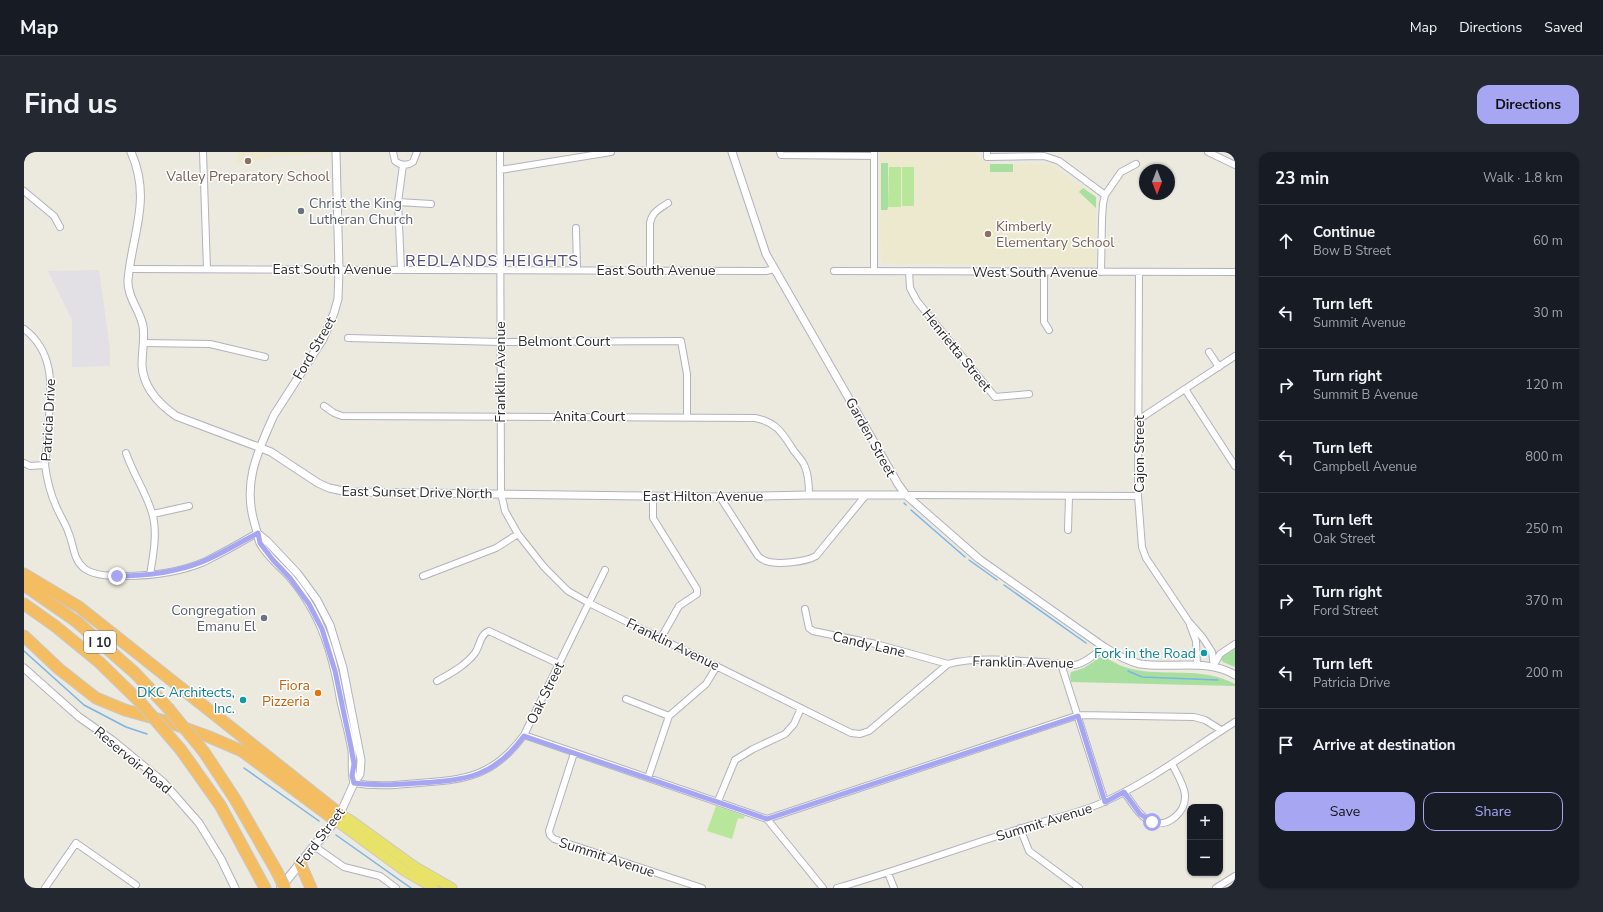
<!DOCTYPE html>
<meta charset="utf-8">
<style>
:root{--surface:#171b24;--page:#242831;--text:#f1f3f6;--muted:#9ea1a6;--line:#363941;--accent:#a6a6f3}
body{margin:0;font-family:"Nunito Sans",sans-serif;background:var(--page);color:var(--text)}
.controls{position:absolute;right:12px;bottom:12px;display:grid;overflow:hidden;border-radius:8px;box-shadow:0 1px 3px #0004}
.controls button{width:36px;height:36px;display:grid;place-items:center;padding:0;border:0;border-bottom:1px solid var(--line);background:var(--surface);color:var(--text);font:20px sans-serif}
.compass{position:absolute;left:1115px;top:12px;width:36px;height:36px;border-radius:50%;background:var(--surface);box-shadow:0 1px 3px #0004;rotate:180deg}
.stop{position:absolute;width:12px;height:12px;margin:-9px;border:3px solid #a6a6f3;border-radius:50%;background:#fff}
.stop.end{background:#a6a6f3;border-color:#fff;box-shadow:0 1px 4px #0008}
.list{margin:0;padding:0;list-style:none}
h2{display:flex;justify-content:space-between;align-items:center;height:52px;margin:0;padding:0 16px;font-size:17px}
h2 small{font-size:13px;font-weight:400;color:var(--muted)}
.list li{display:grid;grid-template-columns:26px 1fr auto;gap:12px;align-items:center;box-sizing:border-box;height:72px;padding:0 16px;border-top:1px solid var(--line)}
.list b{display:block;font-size:15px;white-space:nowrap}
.list p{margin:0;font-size:13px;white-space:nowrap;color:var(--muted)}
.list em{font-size:13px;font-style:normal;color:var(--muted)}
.actions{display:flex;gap:8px;padding:12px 16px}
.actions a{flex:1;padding:9px 0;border:1px solid var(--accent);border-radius:12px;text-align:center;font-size:14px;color:var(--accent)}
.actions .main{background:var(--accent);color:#111}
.icon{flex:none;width:22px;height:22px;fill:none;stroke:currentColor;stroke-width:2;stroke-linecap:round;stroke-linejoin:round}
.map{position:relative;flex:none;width:1211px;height:736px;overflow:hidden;border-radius:12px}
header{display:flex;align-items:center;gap:24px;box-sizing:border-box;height:56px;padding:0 20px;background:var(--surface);border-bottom:1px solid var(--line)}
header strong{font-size:19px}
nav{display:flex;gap:22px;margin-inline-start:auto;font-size:14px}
.intro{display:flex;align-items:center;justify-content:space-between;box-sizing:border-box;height:96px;padding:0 24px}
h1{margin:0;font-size:28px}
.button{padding:10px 18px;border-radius:12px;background:var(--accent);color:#111;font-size:14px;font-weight:700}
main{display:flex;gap:24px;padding:0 24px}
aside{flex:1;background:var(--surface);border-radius:12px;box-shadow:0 1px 3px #0004}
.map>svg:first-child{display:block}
</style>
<header>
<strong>Map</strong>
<nav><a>Map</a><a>Directions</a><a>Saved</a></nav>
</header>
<div class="intro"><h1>Find us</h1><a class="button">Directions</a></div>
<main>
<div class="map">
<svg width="1211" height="736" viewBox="0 0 1211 736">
<rect width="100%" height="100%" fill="#ece9df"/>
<!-- industrial -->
<path fill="#e2dfe5" d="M75 118 86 198V214L48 215V168L24 119Z"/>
<!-- education -->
<path fill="#ede9cf" d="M213 0H303V2L257 4 213 12Z
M856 0H952V4L966 12H1023L1028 13 1072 45V112L1069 114 858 111 857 108Z"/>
<!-- green -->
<path fill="#a8df9f" d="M857 11H864V56L863 58H857Z
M966 12H989V20H966Z
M1059 36 1072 45V56L1055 40Z
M1211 497V515L1199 510 1196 506Z
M1078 504C1084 506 1089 510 1095 513 1102 516 1111 518 1119 519 1151 523 1181 516 1211 532V534L1047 530 1046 524 1047 520 1060 516Z"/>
<!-- pitch -->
<path fill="#b8e69b" d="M865 15H877V55H864Z
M878 15H890V54H878Z
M692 654 721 664 719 667 714 666 708 687 683 679Z"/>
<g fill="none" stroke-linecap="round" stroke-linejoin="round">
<!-- stream -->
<path stroke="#79b5e8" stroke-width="1.5" d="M880 351 882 353
M887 358 941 405
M945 408 973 428
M980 433 1062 491
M0 499 60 553 102 575 123 582
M1104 519 1118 525 1194 528
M220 616 295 669
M312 683 387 736"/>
<defs>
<path id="minor" d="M179 0 183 117
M369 0 371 9C377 14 383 14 389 10L393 0
M476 0 477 341 481 359 494 382 520 415 544 439 565 451 827 581 836 582 845 579 924 512C950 505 989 508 1017 510 1028 510 1040 514 1051 513 1062 511 1071 502 1080 495
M756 0 757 3 850 4
M850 0V119
M963 0V5L1020 4 1035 9 1081 43
M1184 0 1211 13
M476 18 587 0
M0 39 30 64 36 75
M374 50 407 52
M552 76 553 117
M106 117 742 119 750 117
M377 117 374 50 379 13
M626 118V71C628 60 635 57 644 51
M810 119 1211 120
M885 119 886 136 893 149 971 245 1005 242
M1020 120V170L1025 178
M1077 120 1078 67 1079 52 1081 43 1097 20 1112 12
M1115 120 1114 344 1118 395 1122 406 1165 470 1179 486 1188 500 1190 515
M0 177C29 199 28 231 25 264 24 281 23 297 21 313 23 328 26 341 32 354 36 364 42 372 45 382 50 394 49 408 61 417 72 424 87 424 100 424 127 424 154 421 180 410 198 401 216 391 233 381
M324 186 476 190 657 189 663 222V265
M119 191 186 192 241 205
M1185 200 1195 215
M1161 237 1211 314
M300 254 310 261 318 264 731 266C753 270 759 282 770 299 774 304 779 309 781 315 785 324 785 334 785 343
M1114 268 1211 204
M102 301C109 322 122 340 128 361 134 380 129 404 126 423
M0 311 6 314 21 313
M882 343 1114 344
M629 344V366L673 437V442L655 454 637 486
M696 345 734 404C736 406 739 408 742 409 753 413 782 410 792 404L842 343
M129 362 165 354
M1044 378 1045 344
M399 424 472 396 494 382
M781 457 785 476 789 479 852 492 924 512
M1166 473 1172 489 1173 513
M1191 511 1196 502 1211 492
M1037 512 1081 650
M413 529C427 521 441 514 451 501 456 494 456 482 465 479L535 512
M602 547 645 564
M500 583 743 667 1055 563 1170 565 1181 568 1197 578
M550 601 525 679 526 683 530 687 678 736
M624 626 645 564 682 532 693 514
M330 631C352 635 372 633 394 631 442 628 470 624 500 583L581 418
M1100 640C1108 650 1115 665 1128 670 1144 676 1162 660 1161 643 1160 633 1153 622 1148 612
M694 649 711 608 729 597 761 582 770 572 777 556
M743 667 799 736
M996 676 1005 699 1055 736
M290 694 320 715 356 724 372 736
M864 721 870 736
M21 736 52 691 112 733
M813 736C875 718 935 696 995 677 1024 667 1055 662 1082 649 1128 628 1168 597 1211 570
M1192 736 1211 724"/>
<path id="tertiary" d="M107 0C128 47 108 82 104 128 103 145 116 158 119 174 121 186 118 200 118 213 119 235 135 252 152 264L237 296 247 300 294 331 305 336 324 340 696 345 785 343H882
M312 0 315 117 314 147 310 161 299 187 250 263C233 301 218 332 231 373 233 379 234 386 236 391 243 404 256 414 266 425 284 446 297 471 305 497 310 514 314 532 317 550 321 566 325 582 328 598 329 609 327 621 330 631
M708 0 742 102 874 332 882 343 955 407 1080 495C1091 502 1103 509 1116 512 1147 517 1183 506 1211 523
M233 381 243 389 274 422 293 448 306 473 319 516 337 608 336 622 330 631 316 662
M0 516 55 565 88 588 139 630 175 671 197 707 211 736"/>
<path id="secondary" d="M257 735 314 665"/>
<path id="primary" d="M316 662 325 667 390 714 428 736
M311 668 382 720 410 736"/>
<path id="motorway" d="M0 422 55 455 316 662
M0 433 53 470 111 521 144 556
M0 452 31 474 75 510 116 550
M0 484 35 517 72 546 101 558 144 570 183 584 218 599 311 668
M157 598 196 653 241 736
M180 600 211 647 252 718
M276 711 287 736"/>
</defs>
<!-- minor casing -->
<use href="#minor" stroke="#b2b2be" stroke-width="8"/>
<!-- tertiary casing -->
<use href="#tertiary" stroke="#b2b2be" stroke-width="9"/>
<!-- secondary casing -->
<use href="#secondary" stroke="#b2b2be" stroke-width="10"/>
<!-- primary casing -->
<use href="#primary" stroke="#c8c8c8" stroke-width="11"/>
<!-- motorway casing -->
<use href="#motorway" stroke="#c8c8c8" stroke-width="13"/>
<!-- minor -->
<use href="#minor" stroke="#fff" stroke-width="6"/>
<!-- tertiary -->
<use href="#tertiary" stroke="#fff" stroke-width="7"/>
<!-- secondary -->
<use href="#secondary" stroke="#fff" stroke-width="8"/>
<!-- primary -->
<use href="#primary" stroke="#e8e368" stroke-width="9"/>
<!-- motorway -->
<use href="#motorway" stroke="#f4bd62" stroke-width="11"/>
<defs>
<path id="motorway-bridge" d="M116 550 157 598
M144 556 180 600
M252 718 261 736"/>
</defs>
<!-- motorway-bridge casing -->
<use href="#motorway-bridge" stroke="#c8c8c8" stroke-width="13" stroke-linecap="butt"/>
<!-- motorway-bridge -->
<use href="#motorway-bridge" stroke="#f4bd62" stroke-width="11"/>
</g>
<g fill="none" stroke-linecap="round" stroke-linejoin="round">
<!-- route -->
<path stroke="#a6a6f3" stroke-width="5" d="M93 424C123 424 150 421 178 410 197 402 215 391 234 381L236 391 249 408 266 426 285 452 298 477 311 519 327 595 330 612 328 624 330 631C352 634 372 633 394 631 443 628 470 625 500 584L743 667 1054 564 1081 650 1100 640 1116 662 1128 670"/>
</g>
<!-- markers -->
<g fill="#8d6e63" stroke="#fff" stroke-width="1.5">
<circle cx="224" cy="9" r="4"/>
<circle cx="964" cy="82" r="4"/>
</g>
<g fill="#6b7280" stroke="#fff" stroke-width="1.5">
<circle cx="277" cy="59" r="4"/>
<circle cx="240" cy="466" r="4"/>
</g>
<g fill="#0f9aa8" stroke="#fff" stroke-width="1.5">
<circle cx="1180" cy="501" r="4"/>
<circle cx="219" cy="548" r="4"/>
</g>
<circle fill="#e8710a" stroke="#fff" stroke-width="1.5" cx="294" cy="541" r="4"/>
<g text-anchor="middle" stroke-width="3" stroke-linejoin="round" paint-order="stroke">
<!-- shield labels -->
<rect fill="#fff" stroke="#6b6b6b" stroke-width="1" x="60" y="479" width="32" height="22" rx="3"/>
<g font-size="13" font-weight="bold" fill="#2c2c2c">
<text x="76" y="495">I 10</text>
</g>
<!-- education labels -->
<g font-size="14" fill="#785e54" stroke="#fff">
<text x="224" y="29">Valley Preparatory School</text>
<text x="972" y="79" text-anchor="start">Kimberly<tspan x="972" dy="16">Elementary School</tspan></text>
</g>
<!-- worship labels -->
<g font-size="14" fill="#5b616d" stroke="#fff" text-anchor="start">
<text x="285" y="56">Christ the King<tspan x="285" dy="16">Lutheran Church</tspan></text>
<text x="232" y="463" text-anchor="end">Congregation<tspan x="232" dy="16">Emanu El</tspan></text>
</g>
<!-- street labels -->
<g font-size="14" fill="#2c2c2c" stroke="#fff">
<text x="308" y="122">East South Avenue</text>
<text x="632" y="123">East South Avenue</text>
<text x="1011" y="125">West South Avenue</text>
<text x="540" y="194">Belmont Court</text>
<text transform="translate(290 196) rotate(-60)" y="5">Ford Street</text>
<text transform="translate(933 198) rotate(51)" y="5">Henrietta Street</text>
<text transform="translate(476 220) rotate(-90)" y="5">Franklin Avenue</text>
<text x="565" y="269">Anita Court</text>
<text transform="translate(24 268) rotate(-87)" y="5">Patricia Drive</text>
<text transform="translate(847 285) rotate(61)" y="5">Garden Street</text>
<text transform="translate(1115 302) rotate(-90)" y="5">Cajon Street</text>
<text transform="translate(393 340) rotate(1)" y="5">East Sunset Drive North</text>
<text x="679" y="349">East Hilton Avenue</text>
<text transform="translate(649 492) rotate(26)" y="5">Franklin Avenue</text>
<text transform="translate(845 492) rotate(13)" y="5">Candy Lane</text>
<text transform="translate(999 510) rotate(1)" y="5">Franklin Avenue</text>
<text transform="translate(521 541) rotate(-64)" y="5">Oak Street</text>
<text transform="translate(109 608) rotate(40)" y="5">Reservoir Road</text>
<text transform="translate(1020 670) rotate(-17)" y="5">Summit Avenue</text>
<text transform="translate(296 685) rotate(-53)" y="5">Ford Street</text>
<text transform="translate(583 705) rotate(18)" y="5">Summit Avenue</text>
</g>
<!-- culture labels -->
<g font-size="14" fill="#0d838f" stroke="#fff" text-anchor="end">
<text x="1172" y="506">Fork in the Road</text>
<text x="211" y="545">DKC Architects,<tspan x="211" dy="16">Inc.</tspan></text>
</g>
<!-- food labels -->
<g font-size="14" fill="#c56008" stroke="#fff" text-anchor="end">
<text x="286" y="538">Fiora<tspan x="286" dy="16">Pizzeria</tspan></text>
</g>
<!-- quarter labels -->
<g font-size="16" letter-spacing="1" fill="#4f4e7a" stroke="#fff">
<text x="468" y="114">REDLANDS HEIGHTS</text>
</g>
</g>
</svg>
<div class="controls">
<button>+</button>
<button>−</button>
</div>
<svg class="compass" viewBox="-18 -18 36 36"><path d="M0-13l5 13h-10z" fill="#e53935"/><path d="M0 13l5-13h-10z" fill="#9ea1a6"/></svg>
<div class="stop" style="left:1128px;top:670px"></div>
<div class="stop end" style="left:93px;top:424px"></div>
</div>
<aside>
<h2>23 min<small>Walk · 1.8 km</small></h2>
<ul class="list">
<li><svg class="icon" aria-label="ahead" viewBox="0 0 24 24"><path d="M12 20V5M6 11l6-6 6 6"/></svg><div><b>Continue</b><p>Bow B Street</p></div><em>60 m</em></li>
<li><svg class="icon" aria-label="left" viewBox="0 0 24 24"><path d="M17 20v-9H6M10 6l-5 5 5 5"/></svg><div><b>Turn left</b><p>Summit Avenue</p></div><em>30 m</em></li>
<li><svg class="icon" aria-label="right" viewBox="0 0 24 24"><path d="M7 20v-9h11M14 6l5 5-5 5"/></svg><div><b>Turn right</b><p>Summit B Avenue</p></div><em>120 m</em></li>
<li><svg class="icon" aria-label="left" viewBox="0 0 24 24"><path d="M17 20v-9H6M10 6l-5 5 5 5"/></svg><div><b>Turn left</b><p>Campbell Avenue</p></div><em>800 m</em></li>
<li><svg class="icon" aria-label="left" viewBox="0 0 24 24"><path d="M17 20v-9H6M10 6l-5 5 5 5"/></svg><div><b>Turn left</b><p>Oak Street</p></div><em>250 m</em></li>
<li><svg class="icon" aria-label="right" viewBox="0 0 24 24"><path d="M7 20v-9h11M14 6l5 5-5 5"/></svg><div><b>Turn right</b><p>Ford Street</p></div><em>370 m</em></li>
<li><svg class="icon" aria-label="left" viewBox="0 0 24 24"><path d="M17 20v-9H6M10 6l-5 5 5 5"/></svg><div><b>Turn left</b><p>Patricia Drive</p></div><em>200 m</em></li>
<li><svg class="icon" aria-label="arrive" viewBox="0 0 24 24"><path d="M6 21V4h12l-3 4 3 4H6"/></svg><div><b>Arrive at destination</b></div></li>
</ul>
<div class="actions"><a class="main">Save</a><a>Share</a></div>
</aside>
</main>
